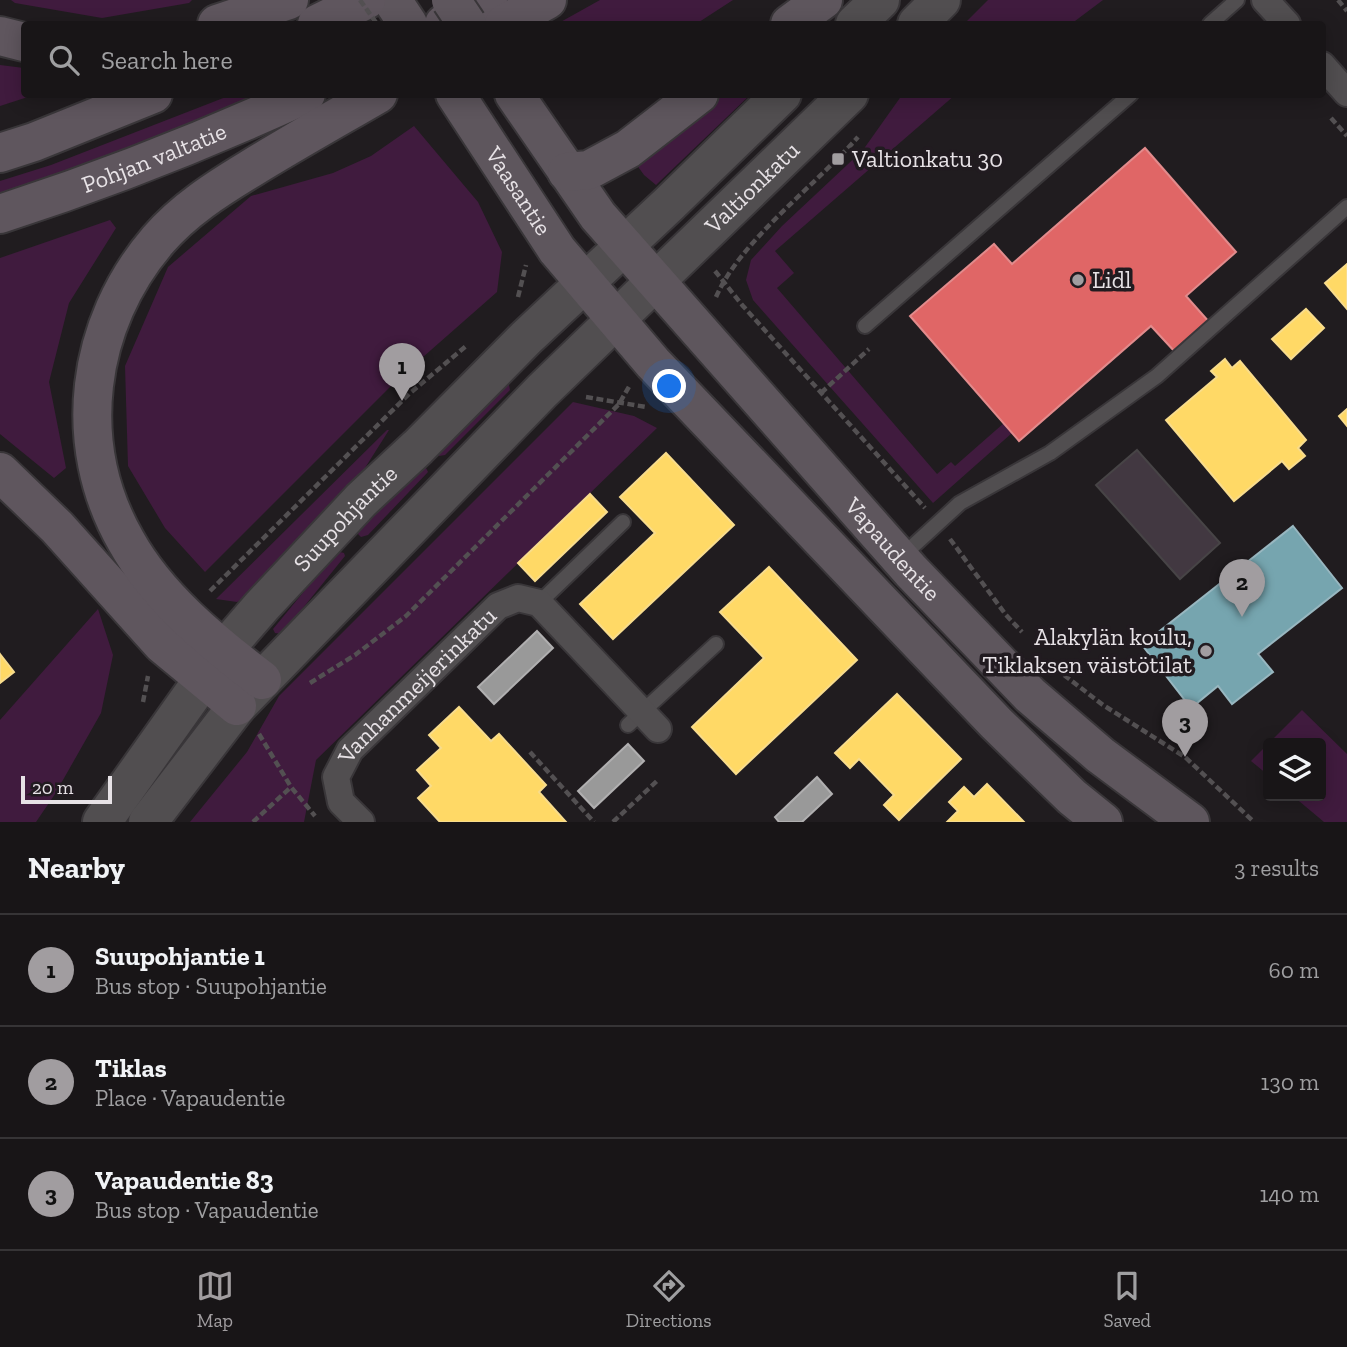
<!DOCTYPE html>
<meta charset="utf-8">
<style>
:root{--surface:#181517;--page:#252224;--text:#f1f3f6;--muted:#9f9fa1;--line:#363436;--accent:#a19da0}
body{margin:0;font-family:"Zilla Slab",serif;background:var(--page);color:var(--text)}
.controls{position:absolute;right:21px;bottom:21px;display:grid;overflow:hidden;border-radius:7px;box-shadow:0 4px 18px #0003}
.controls button{width:63px;height:63px;display:grid;place-items:center;padding:0;border:0;border-bottom:2px solid var(--line);background:var(--surface);color:var(--text);font:35px sans-serif}
.scale{position:absolute;left:21px;bottom:18px;width:91px;box-sizing:border-box;padding-left:7px;border:4px solid #e7e2e6;border-top:0;font-size:19px;line-height:24px;white-space:nowrap;color:#e7e2e6;-webkit-text-stroke:5px #211b20;paint-order:stroke}
.you{position:absolute;left:670px;top:387px;width:24px;height:24px;margin:-18px;border:5px solid #fff;border-radius:50%;background:#1a73e8;box-shadow:0 0 0 10px #1a73e833}
.badge{display:grid;place-items:center;width:46px;height:46px;border-radius:50%;background:var(--accent);color:#111;font-size:23px;font-weight:700}
.pin{position:absolute;translate:-50% -58px;filter:drop-shadow(0 2px 4px #0008)}
.pin::after{content:'';position:absolute;top:37px;width:24px;height:21px;background:inherit;clip-path:polygon(0 0,100% 0,50% 100%)}
.list{margin:0;padding:0;list-style:none}
h2{display:flex;justify-content:space-between;align-items:center;height:91px;margin:0;padding:0 28px;font-size:30px}
h2 small{font-size:23px;font-weight:400;color:var(--muted)}
.list li{display:grid;grid-template-columns:46px 1fr auto;gap:21px;align-items:center;box-sizing:border-box;height:112px;padding:0 28px;border-top:2px solid var(--line)}
.list b{display:block;font-size:26px;white-space:nowrap}
.list p{margin:0;font-size:23px;white-space:nowrap;color:var(--muted)}
.list em{font-size:23px;font-style:normal;color:var(--muted)}
.icon{flex:none;width:38px;height:38px;fill:none;stroke:currentColor;stroke-width:2;stroke-linecap:round;stroke-linejoin:round}
.map{position:relative;flex:none;width:1347px;height:822px;overflow:hidden}
.search{position:absolute;background:var(--surface);box-shadow:0 4px 18px #0003;left:21px;right:21px;top:21px;height:77px;display:flex;align-items:center;gap:18px;box-sizing:border-box;padding:0 24px;border-radius:7px;color:var(--muted);font-size:26px}
.sheet{height:427px;background:var(--surface)}
nav{display:flex;justify-content:space-around;align-items:center;box-sizing:border-box;height:98px;border-top:2px solid var(--line);background:var(--surface);font-size:19px;color:var(--muted)}
nav a{display:grid;justify-items:center;gap:4px}
nav .on{color:var(--accent)}
.map>svg:first-child{display:block}
</style>
<div class="map">
<svg width="1347" height="822" viewBox="0 0 1347 822">
<rect width="100%" height="100%" fill="#201c1f"/>
<!-- green -->
<path fill="#401b3e" d="M11 0H192L189 3 102 18 15 3Z
M600 0H733L696 24H557Z
M988 0H1103L1071 24H964Z
M0 65 24 68V94L34 95 0 106Z
M231 95H270L0 200V181L51 165Z
M721 95H750L656 185 644 175 634 161Z
M902 95H955L775 251 794 273 777 288 937 474 951 462 955 466 1004 423 1012 433 933 503 753 300 746 280 751 260 782 226 863 150Z
M414 126 478 202 502 252 497 292 398 379 205 572 165 528 128 466 125 366 168 267 251 196 333 173 371 156Z
M110 220 116 228 69 303 49 382 66 468 54 478 0 434V258Z
M502 385H509L510 390 445 455 439 456 438 452Z
M573 402 634 416 657 428 316 760 304 822H190L247 752 279 696Z
M387 430H389L358 479 249 596 237 602 216 599Z
M422 467 426 468 428 472 368 535 361 537 358 534 360 526Z
M340 552 344 553 345 556 282 634 275 633 273 629 320 572Z
M98 609 113 655 101 713 55 794 36 822H0V720Z
M1302 710 1347 754V822H1324L1293 796H1321V743H1269Z
M1268 744V775L1251 761Z"/>
<!-- homes -->
<path fill="#ffd966" stroke="#f8dc8c" stroke-width="2" d="M1347 264V309L1325 283Z
M1306 309 1324 328 1291 359 1272 339Z
M1225 359 1232 368 1240 361 1306 440 1298 448 1305 456 1289 469 1282 461 1234 501 1166 420 1217 377 1211 371Z
M1347 409V426L1339 416Z
M666 453 734 525 613 639 580 604 655 533 620 497Z
M590 494 607 512 535 581 518 563Z
M769 567 857 660 736 774 692 727 764 658 720 612Z
M0 654 14 672 0 683Z
M897 694 961 759 899 820 884 805 894 795 859 759 850 768 835 753Z
M459 707 491 741 499 734 546 785 539 792 566 822H440L418 798 431 786 417 770 441 748 429 735Z
M987 784 1024 822H947L958 811 949 802 964 787 974 797Z"/>
<!-- shops -->
<path fill="#e06666" stroke="#e28b8c" stroke-width="2" d="M1145 148 1236 252 1186 296 1210 323 1176 353 1151 326 1019 441 910 316 994 244 1012 264Z"/>
<!-- public -->
<path fill="#76a5af" stroke="#98b7c0" stroke-width="2" d="M1293 526 1342 588 1258 654 1273 672 1232 704 1218 686 1191 708 1142 645Z"/>
<!-- industry -->
<path fill="#999" stroke="#b0afb0" stroke-width="2" d="M537 631 553 648 494 704 478 687Z
M628 744 644 761 594 808 578 791Z
M817 777 832 794 802 822H779L775 817Z"/>
<!-- building -->
<path fill="#423841" stroke="#474446" stroke-width="2" d="M1137 450 1220 543 1180 579 1096 485Z"/>
<g fill="none" stroke-linecap="round" stroke-linejoin="round">
<defs>
<path id="service" d="M1210 24 1237 0
M865 326 1131 94
M901 557 960 503 1050 453 1157 376 1347 207
M539 603 623 522
M628 725 716 644"/>
<g id="minor">
<path d="M1265 0 1287 24"/>
<path d="M1322 65 1347 93"/>
<path id="s1" d="M361 822 341 802 336 777 350 750 498 606 518 598 539 603 658 729"/>
</g>
<g id="secondary">
<path d="M855 24 880 0"/>
<path d="M917 24 941 0"/>
<path id="s2" d="M102 822 224 650 262 606 361 500 418 447 526 338 669 204 782 94"/>
<path id="s3" d="M148 822 237 706 542 391 849 94"/>
</g>
<g id="primary">
<path d="M392 0 408 24"/>
<path d="M790 24 823 0"/>
<path id="s4" d="M455 94 557 250 653 363 996 723 1072 797 1103 822"/>
<path id="s5" d="M514 94 598 216 911 571 1030 695 1100 755 1190 822"/>
<path d="M567 172 589 170 628 149 699 94"/>
</g>
<g id="trunk">
<path d="M217 24 289 0"/>
<path d="M317 24 366 0"/>
<path d="M444 24 488 0"/>
<path d="M504 24 547 0"/>
<path d="M0 36 24 42"/>
<path d="M0 153 34 142 153 94"/>
<path id="s6" d="M0 214C105 180 206 140 306 94"/>
<path d="M0 472 57 527 162 644 237 706"/>
<path d="M262 680C212 642 157 597 126 541 70 443 86 324 158 240 184 210 217 189 250 169 292 143 335 119 378 94"/>
</g>
</defs>
<!-- service casing -->
<use href="#service" stroke="#393639" stroke-width="18"/>
<!-- minor casing -->
<use href="#minor" stroke="#393639" stroke-width="30"/>
<!-- secondary casing -->
<use href="#secondary" stroke="#393639" stroke-width="42"/>
<!-- primary casing -->
<use href="#primary" stroke="#393639" stroke-width="42"/>
<!-- trunk casing -->
<use href="#trunk" stroke="#393639" stroke-width="42"/>
<!-- path -->
<path stroke="#535052" stroke-width="4.5" stroke-dasharray="7 3.5" stroke-linecap="butt" d="M1338 0 1347 11
M1331 118 1347 136
M715 271 743 306 925 508
M518 297 526 265
M716 297C741 240 816 185 858 137
M821 393 869 349
M586 397 646 407
M950 539 1006 615 1022 632
M210 591 409 394 466 346
M1064 675 1103 705 1185 757 1254 822
M310 683 355 655 406 616 619 404 630 385
M143 702 148 676
M259 734 291 787 315 816
M530 752 594 822
M253 822 291 787
M613 822 657 781"/>
<!-- service -->
<use href="#service" stroke="#514e50" stroke-width="14"/>
<!-- minor -->
<use href="#minor" stroke="#514e50" stroke-width="26"/>
<!-- secondary -->
<use href="#secondary" stroke="#514e50" stroke-width="38"/>
<!-- primary -->
<use href="#primary" stroke="#5e565d" stroke-width="38"/>
<!-- trunk -->
<use href="#trunk" stroke="#5f565e" stroke-width="38"/>
<defs>
<path id="primary-bridge" d="M451 0 467 24"/>
</defs>
<!-- primary-bridge casing -->
<use href="#primary-bridge" stroke="#393639" stroke-width="42" stroke-linecap="butt"/>
<!-- path-bridge -->
<path stroke="#535052" stroke-width="4.5" stroke-dasharray="7 3.5" stroke-linecap="butt" d="M360 0 377 24"/>
<!-- primary-bridge -->
<use href="#primary-bridge" stroke="#5e565d" stroke-width="38"/>
</g>
<!-- markers -->
<g fill="#a19da0" stroke="#211b20" stroke-width="2.5">
<rect x="831" y="152" width="14" height="14" rx="3.5"/>
<circle cx="1078" cy="280" r="7"/>
<circle cx="1206" cy="651" r="7"/>
</g>
<g text-anchor="middle" stroke-width="7" stroke-linejoin="round" paint-order="stroke">
<!-- street labels -->
<g font-size="24" fill="#e7e2e6" stroke="#211b20">
<text dy="8" stroke="none"><textPath href="#s6" startOffset="164">Pohjan valtatie</textPath></text>
<text dy="8" stroke="none"><textPath href="#s3" startOffset="877">Valtionkatu</textPath></text>
<text dy="8" stroke="none"><textPath href="#s4" startOffset="116">Vaasantie</textPath></text>
<text dy="8" stroke="none"><textPath href="#s2" startOffset="390">Suupohjantie</textPath></text>
<text dy="8" stroke="none"><textPath href="#s5" startOffset="593">Vapaudentie</textPath></text>
<text dy="8" stroke="none"><textPath href="#s1" startOffset="177">Vanhanmeijerinkatu</textPath></text>
</g>
<!-- poi labels -->
<g font-size="24" fill="#e7e2e6" stroke="#211b20" text-anchor="start">
<text x="852" y="167">Valtionkatu 30</text>
<text x="1092" y="288">Lidl</text>
<text x="1192" y="645" text-anchor="end">Alakylän koulu,<tspan x="1192" dy="28">Tiklaksen väistötilat</tspan></text>
</g>
</g>
</svg>
<div class="controls">
<button><svg class="icon" aria-label="layers" viewBox="0 0 24 24"><path d="M12 4l9 5-9 5-9-5zM3 14l9 5 9-5"/></svg></button>
</div>
<div class="scale">20 m</div>
<div class="you"></div>
<div class="pin badge" style="left:402px;top:401px">1</div>
<div class="pin badge" style="left:1242px;top:617px">2</div>
<div class="pin badge" style="left:1185px;top:757px">3</div>
<div class="search"><svg class="icon" aria-label="search" viewBox="0 0 24 24"><circle cx="10" cy="10" r="6"/><path d="M15 15l6 6"/></svg>Search here</div>
</div>
<section class="sheet">
<h2>Nearby<small>3 results</small></h2>
<ul class="list">
<li><span class="badge">1</span><div><b>Suupohjantie 1</b><p>Bus stop · Suupohjantie</p></div><em>60 m</em></li>
<li><span class="badge">2</span><div><b>Tiklas</b><p>Place · Vapaudentie</p></div><em>130 m</em></li>
<li><span class="badge">3</span><div><b>Vapaudentie 83</b><p>Bus stop · Vapaudentie</p></div><em>140 m</em></li>
</ul>
</section>
<nav>
<a class="on"><svg class="icon" aria-label="map" viewBox="0 0 24 24"><path d="M3 6l6-2 6 2 6-2v14l-6 2-6-2-6 2zM9 4v14M15 6v14"/></svg>Map</a>
<a><svg class="icon" aria-label="directions" viewBox="0 0 24 24"><path d="M12 3l9 9-9 9-9-9zM9 14v-3h6M13 9l2 2-2 2"/></svg>Directions</a>
<a><svg class="icon" aria-label="saved" viewBox="0 0 24 24"><path d="M7 4h10v16l-5-4-5 4z"/></svg>Saved</a>
</nav>
